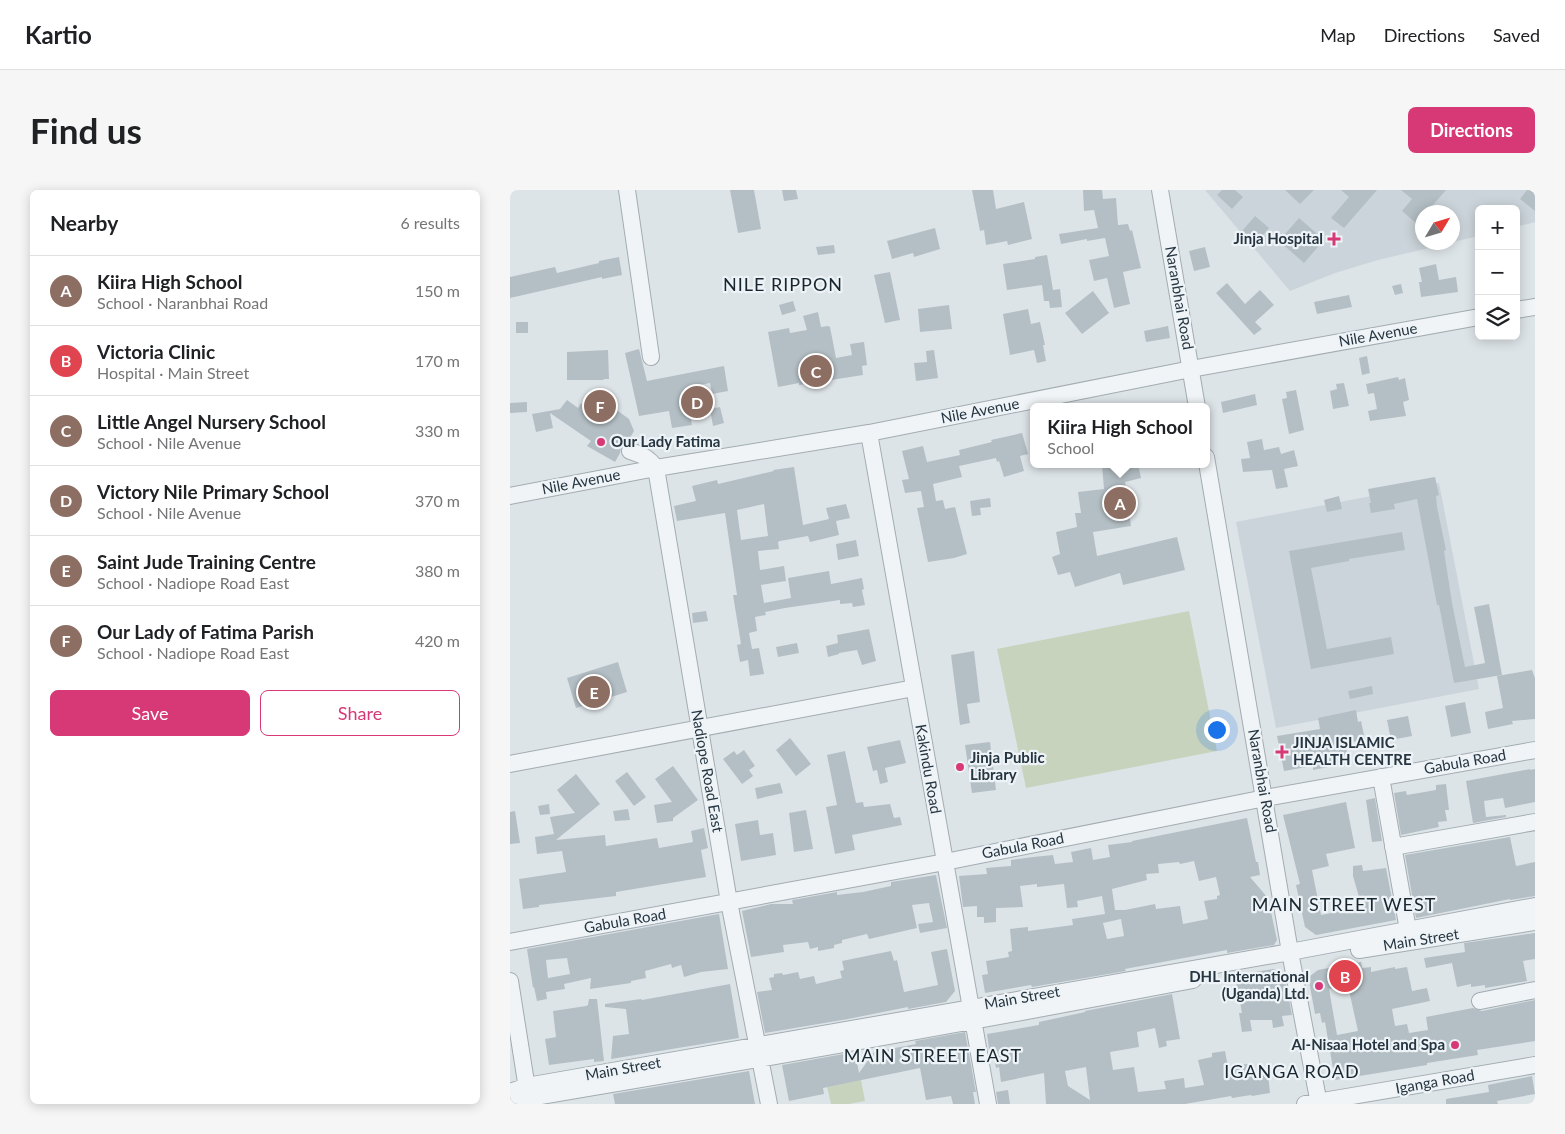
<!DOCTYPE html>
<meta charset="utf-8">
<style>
:root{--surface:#fff;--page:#f6f6f6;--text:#202124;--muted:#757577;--line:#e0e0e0;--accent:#d63976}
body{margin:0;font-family:Lato,sans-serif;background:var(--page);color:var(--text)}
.controls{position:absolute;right:15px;top:15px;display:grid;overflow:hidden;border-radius:8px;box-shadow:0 2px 12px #0003}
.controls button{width:45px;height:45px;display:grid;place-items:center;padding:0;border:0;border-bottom:1px solid var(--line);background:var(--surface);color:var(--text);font:25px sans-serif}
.compass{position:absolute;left:905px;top:15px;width:45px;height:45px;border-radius:50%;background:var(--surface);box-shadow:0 2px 12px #0003;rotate:52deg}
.you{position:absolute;left:706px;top:539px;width:18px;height:18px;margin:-12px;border:4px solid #fff;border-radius:50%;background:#1a73e8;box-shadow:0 0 0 8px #1a73e833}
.badge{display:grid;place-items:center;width:32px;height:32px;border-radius:50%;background:var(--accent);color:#fff;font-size:16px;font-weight:700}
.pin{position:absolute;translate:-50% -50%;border:2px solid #fff;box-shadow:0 1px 5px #0006}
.popup{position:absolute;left:520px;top:213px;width:180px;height:65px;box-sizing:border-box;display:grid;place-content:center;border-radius:8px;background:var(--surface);filter:drop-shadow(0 1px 4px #0005);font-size:16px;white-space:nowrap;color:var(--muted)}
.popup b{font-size:19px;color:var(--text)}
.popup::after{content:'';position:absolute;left:50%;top:100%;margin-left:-10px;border:10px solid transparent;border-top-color:var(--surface)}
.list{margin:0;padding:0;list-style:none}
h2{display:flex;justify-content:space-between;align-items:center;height:65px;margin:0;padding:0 20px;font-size:21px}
h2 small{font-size:16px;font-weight:400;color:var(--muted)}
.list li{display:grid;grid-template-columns:32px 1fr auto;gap:15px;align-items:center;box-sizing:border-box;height:70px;padding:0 20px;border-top:1px solid var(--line)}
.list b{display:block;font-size:19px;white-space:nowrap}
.list p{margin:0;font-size:16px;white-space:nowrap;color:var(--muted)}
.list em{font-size:16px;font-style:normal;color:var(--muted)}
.actions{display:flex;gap:10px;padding:15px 20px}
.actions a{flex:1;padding:11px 0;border:1px solid var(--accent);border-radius:8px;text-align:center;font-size:18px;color:var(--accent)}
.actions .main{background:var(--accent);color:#fff}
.icon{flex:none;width:28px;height:28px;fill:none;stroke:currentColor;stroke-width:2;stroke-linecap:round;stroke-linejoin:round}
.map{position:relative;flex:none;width:1025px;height:914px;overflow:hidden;border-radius:8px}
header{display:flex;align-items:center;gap:30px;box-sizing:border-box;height:70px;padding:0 25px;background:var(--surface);border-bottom:1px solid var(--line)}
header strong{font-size:24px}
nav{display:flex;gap:28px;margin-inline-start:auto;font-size:18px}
.intro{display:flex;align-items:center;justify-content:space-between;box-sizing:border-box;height:120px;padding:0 30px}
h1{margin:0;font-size:35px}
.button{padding:12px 22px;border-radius:8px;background:var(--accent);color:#fff;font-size:18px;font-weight:700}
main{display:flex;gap:30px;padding:0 30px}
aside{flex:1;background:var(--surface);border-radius:8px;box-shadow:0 2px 12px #0003}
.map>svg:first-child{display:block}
</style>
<header>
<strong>Kartio</strong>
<nav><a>Map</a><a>Directions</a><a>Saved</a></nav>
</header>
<div class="intro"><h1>Find us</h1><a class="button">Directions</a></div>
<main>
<aside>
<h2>Nearby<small>6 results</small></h2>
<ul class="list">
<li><span class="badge" style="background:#8d6e63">A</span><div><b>Kiira High School</b><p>School · Naranbhai Road</p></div><em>150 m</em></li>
<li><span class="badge" style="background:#e0444e">B</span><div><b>Victoria Clinic</b><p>Hospital · Main Street</p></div><em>170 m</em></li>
<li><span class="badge" style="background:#8d6e63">C</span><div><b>Little Angel Nursery School</b><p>School · Nile Avenue</p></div><em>330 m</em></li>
<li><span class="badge" style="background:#8d6e63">D</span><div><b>Victory Nile Primary School</b><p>School · Nile Avenue</p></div><em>370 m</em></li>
<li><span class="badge" style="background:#8d6e63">E</span><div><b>Saint Jude Training Centre</b><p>School · Nadiope Road East</p></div><em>380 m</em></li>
<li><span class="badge" style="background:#8d6e63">F</span><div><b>Our Lady of Fatima Parish</b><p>School · Nadiope Road East</p></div><em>420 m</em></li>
</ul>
<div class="actions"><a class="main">Save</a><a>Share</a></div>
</aside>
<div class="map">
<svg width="1025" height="914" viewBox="0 0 1025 914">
<rect width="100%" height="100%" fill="#dde4e8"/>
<!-- built -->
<path fill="#cbd4da" d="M695 0H1025V32L1006 37V19H969V46L943 52 942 22H912V52L940 53 868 70 825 83 780 101Z
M929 293 969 499 766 538 726 332Z"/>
<!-- green -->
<path fill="#c8d3be" d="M679 421 707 561 516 598 487 459Z
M351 890 355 911 339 914H321L317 897Z"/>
<!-- building -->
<path fill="#b4bfc5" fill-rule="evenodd" d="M220 0H244L251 39 228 43Z
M272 0H286L288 9 274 11Z
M462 0H483L486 19 514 12 522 49 498 55 497 51 476 55 474 40 470 41Z
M573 0H592L593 9 606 8 608 35 618 34 620 41 622 40 631 78 613 82 620 114 604 118 597 88 584 91 579 70 599 66 595 48 577 51V49L551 54 549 44 588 38 584 20 574 21Z
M712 0H725L733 7 722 19 707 5Z
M775 0H804L790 14Z
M831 0H867L834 38 821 28 839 7Z
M891 0H936L917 22H912V27L907 34 892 21 902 9Z
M1017 0H1025V21L1010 9Z
M745 26 759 38 746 53 732 41Z
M789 28 814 50 794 73 769 51Z
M425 38 430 59 404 67 403 63 382 69 377 51Z
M324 55 325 63 308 65 306 57Z
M695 57 700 77 684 81 679 61Z
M537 65 543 100 550 99 552 117 540 118 539 111H534L532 95 497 100 493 74 525 69V67Z
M109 67 112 85 92 89V87L0 108V87L45 77 47 83 89 73V71Z
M926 74 929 90 946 87 948 102 911 107 909 92H912L909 78Z
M380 82 390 130 375 133 364 85Z
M717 93 735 114 750 100 764 115 745 132 752 139 744 145 706 103Z
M891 94 893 103 885 105 882 96Z
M583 101 599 123 572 144 555 123Z
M839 105 842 117 807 124 804 112Z
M283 111 286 121 272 125 269 115Z
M439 115 442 139 410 142 408 119Z
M518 119 521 134 530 132 535 155H533L536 171 527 173 524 160 500 165 493 124Z
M308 122 311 137 318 136 320 137 326 168 342 165 340 154 354 152 357 175 352 176 353 185 289 195V193L268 197 258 142 279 138 280 143 297 140 293 126Z
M6 132H18V143H6Z
M658 136 660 148 636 152 634 141Z
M129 159 137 191 214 176 218 201 202 204 200 193 175 198 182 235 162 238 159 221 129 226 115 163Z
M98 160 99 189H93L94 190H57V162Z
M424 160 428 188 406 191 404 173 417 172 416 161Z
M857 166 860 183 852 185 849 168Z
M888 187 889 190 895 188 899 210 893 212 896 226 860 231 858 221 867 219 864 203 858 204 856 194Z
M834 193 839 216 823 219 820 201 827 199 826 194Z
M786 200 794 240 779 244 772 209 777 208 776 202Z
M745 204 747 215 713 223 711 212Z
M57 210 68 218 71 213 93 229 108 221 119 229 124 241 118 251 111 257 110 263 105 272 77 256 81 251 40 223 43 238 26 242 22 224 50 219Z
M17 212V222L0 223V213Z
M210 217 214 233 203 236 200 219Z
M512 243 518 264 510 266 514 281 494 287 489 271 487 272 486 268 449 276 452 287 423 294 426 311 433 310 435 319 445 317 457 364 444 368 418 372 407 318 414 317 411 301 395 303 392 290 399 289 392 261 413 256 417 272 450 265 449 260 482 252 481 250Z
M752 249 754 260 769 257 771 264 784 260 788 276 774 279 778 297 766 299 762 280 733 282 731 269 740 268 737 252Z
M592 274H628L631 288 615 292 621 336 583 342 587 366 667 347 675 380 613 395 610 383 565 397 560 382 548 385 542 367 550 364 546 342 567 337 565 323H571L568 302 594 299Z
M284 277 293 335 319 329 316 318 336 314 340 328 326 331 329 345 300 352 298 346 270 351 268 352 269 359 248 361 250 380 274 376 276 391 251 395 254 413 281 408 278 388 319 381 321 394 352 388 354 399 352 400 355 415 343 417 342 413 330 414V410L275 418 255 422 256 425 245 427 247 441 239 443 242 459 249 458 254 484 240 486 238 470 230 472 227 455 231 454 223 405H227L215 323 167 331 164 316 186 311 182 296 207 290 208 294 264 281 263 280ZM254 314 258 346 231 350 227 320Z
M925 287 929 305 926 306 927 317 936 360 934 361 942 413 955 477 975 473 964 417 979 414 992 485 944 493 929 415H927L907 309 884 314 885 319 861 323 859 313H861L858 299Z
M829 306 832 319 817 322 814 310Z
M480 308 481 317 470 318 471 325 462 326 460 311Z
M892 342 895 360 839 369V371L801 378 817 459 881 447 884 464 801 479 779 361Z
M346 350 349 366 328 370 326 354Z
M196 421 198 431 183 433 182 423Z
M359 439 366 471 352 475 347 460 329 463V464L318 467 316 456 328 453 327 445Z
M287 453 289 463 268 467 266 457Z
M464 461 470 512 457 514 460 533 450 535 441 465Z
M108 472 117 502 66 518 57 488Z
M1022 480 1025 488V529L1002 531 1003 534 978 539 975 522 993 518 987 486Z
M862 496 863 504 840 509 838 501Z
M955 512 961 543 941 547 935 516Z
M846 520 848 532 851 531 855 550 835 553 839 573 803 580V576L774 581 767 546 810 539 808 528Z
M898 526 902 546 881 550 877 530Z
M280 548 301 574 286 586 266 560Z
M390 550 396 573 375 578 378 592 370 594 367 580 363 581 357 557Z
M480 552 486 600 462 603 455 555Z
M234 560 245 576 239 580 243 586 232 594 213 569 224 561 227 565Z
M335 561 346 613 353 612 354 617 380 614 384 628 390 627 392 635 342 645 345 660 325 664 316 617 327 615 317 565Z
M163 576 188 610 163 628V631L147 633 144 615 162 612 145 589Z
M1020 579V580L1025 579V612L995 618 993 608 974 611 976 627 996 625V627L963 633 956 591Z
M117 582 136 607 124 616 105 591Z
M66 584 90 614 46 650 95 645 96 656 147 648 149 658 183 652 181 641 194 638 198 658 191 660 196 687 106 702V706L29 715V717L13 719 9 689 56 682 52 661 27 664 25 647 44 644 40 627 65 623 47 600Z
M270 593 273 603 247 609 245 598Z
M936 594 939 620H935L937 631 928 632 929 637 891 645 884 603 896 601 897 605 926 600V595Z
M865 608 872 651 862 652 856 610Z
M836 612 845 658 816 664 819 676 802 680 811 725 846 718V715L851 714 843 686V676L852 675 853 681 876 678 886 730 806 745 795 737 786 695 790 694 773 625Z
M39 614 40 624 30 625 28 616Z
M118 619 120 630 105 631 103 621Z
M296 620 303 659 284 662 279 623Z
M5 621 10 653 0 654V622Z
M737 628 746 672H748L750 685 740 687 758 708 767 750 764 755 717 763V760L615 779 616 781 522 797 521 795 475 803 472 785 478 784 476 771 499 767 498 762 502 761 500 739 518 737V741L563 735 562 729 595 724 592 706 567 711 568 717 557 718 554 694 527 697V694L510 696 513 717 486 718V732L474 733V727H467V716L453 717 449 686 477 684 476 678 501 676V670L523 667 543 665 545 674 563 672 561 662 581 658 583 670 600 667 598 655 622 652V651ZM684 671 689 691 706 687 710 705 707 706V709L694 711 698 729 673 734 670 716 646 719 645 714 615 720H605L602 699 637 690 636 684 649 683 648 674 669 672 670 674ZM611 729 614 746 597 749 593 733Z
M248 630 250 645 263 643 266 665 231 671 225 634Z
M1000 647 1006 676 1025 672V706L1000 710V709L906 728 895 665Z
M426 685 437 738 410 743 408 734 423 732 419 713 402 715 407 738 359 749 357 744 332 750V753L324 755V758L308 761V757L300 759 298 752 273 755 274 762 241 767 232 721 261 714H283L282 710 327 702V705L353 702 381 696V692Z
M209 724 218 779 191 782 174 787 171 775 162 778 161 774 135 781 136 788 121 791V793L80 799 81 788 54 794 55 799 36 802 37 809 27 811 24 797 23 798 17 759ZM57 768 60 784 38 788 36 770Z
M1025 743V769L1013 771 1017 791 975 798V795L961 797V794L947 797 942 773 916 778 914 768 955 762 954 753Z
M437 759 445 801 436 812 398 819V817L338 829 255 843 247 802 262 800 259 788 264 787V784L272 783 273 785 288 782 290 789 304 786 306 794 332 788 330 781 334 780 332 771 381 761 384 771 387 770 394 802 428 795 421 762Z
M851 772 852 778 861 777V782L885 777V779L897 777 902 801 917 798 920 811 882 819 885 836 897 834 899 843 918 840 916 827 963 818 972 821 1025 810V851L967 860 968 865 917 873V875L825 890 815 832 812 833 810 823 805 824 799 791 800 786 808 780ZM838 796 848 841 827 845 819 799Z
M763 779 774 783 782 825 772 826 774 836 763 838 762 830H740L742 841 732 842 729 823H732L725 785Z
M220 794 229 848 101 869 103 846 119 844 116 819 95 817V814L131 809 132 810Z
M662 804 670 849 656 851 657 856 649 858 645 838 627 842 629 857 600 862 603 880 624 877 628 902 656 899 654 891 674 888 675 898 694 895 688 870 702 867V863L715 861 718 877 743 873 746 886 758 884 760 903 742 906 741 905 722 908 721 906 675 914H536L534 883 491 892 489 877 486 878 484 866H480L477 844 529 835V832L575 822V821ZM576 877 580 910 558 896 555 881Z
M79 809H87L94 871 84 872V869L39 875 35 849 46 847 43 821 76 816 78 815Z
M455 842 466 902H463L465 914H443L441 906 416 910 410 878 313 898 314 904 279 911 272 875 345 862 349 883 364 862 406 854 405 851Z
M239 881 245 914H105L103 904Z
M1022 886 1025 904 987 911 988 914H936V909L979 902 978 895Z
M498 900 500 914H488L486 902Z"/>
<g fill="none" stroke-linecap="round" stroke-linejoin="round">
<defs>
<path id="minor" d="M117 0 141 167
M650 0 687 217
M1006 120 1025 117
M359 243 478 914
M120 261C132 265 138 267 146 278L219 712 259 914
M696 267 780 762 809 914
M0 306 146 278 359 243 681 179 969 127
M0 574 404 498
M871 587 898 740
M883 657 1025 632
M0 752 435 672 755 608 1025 560
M849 760 1025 732
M0 791 18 905
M970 811 1025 800
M0 902 17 896 780 762 1025 716
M0 906 19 908C241 871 462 832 683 790
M795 914 1025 875"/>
</defs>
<!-- minor casing -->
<use href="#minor" stroke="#a2acb2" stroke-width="18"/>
<!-- minor -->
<use href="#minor" stroke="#f0f4f6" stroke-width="16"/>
</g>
<!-- markers -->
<g fill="#d63976" stroke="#edf3f6" stroke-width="2">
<path d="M821.5 41.5h5v5h5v5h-5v5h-5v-5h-5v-5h5z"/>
<circle cx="91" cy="252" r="5"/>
<path d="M769.5 554.5h5v5h5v5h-5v5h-5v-5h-5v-5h5z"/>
<circle cx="450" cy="577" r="5"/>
<circle cx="809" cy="796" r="5"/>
<circle cx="945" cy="855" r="5"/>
</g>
<g text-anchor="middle" stroke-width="4.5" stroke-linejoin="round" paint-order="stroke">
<!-- poi labels -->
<g font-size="15" font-weight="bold" fill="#263540" stroke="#edf3f6" text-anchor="end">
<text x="813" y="54">Jinja Hospital</text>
<text x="101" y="257" text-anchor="start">Our Lady Fatima</text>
<text x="783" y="558" text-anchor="start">JINJA ISLAMIC<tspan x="783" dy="17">HEALTH CENTRE</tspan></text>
<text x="460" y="573" text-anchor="start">Jinja Public<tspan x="460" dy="17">Library</tspan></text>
<text x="799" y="792">DHL International<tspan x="799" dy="17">(Uganda) Ltd.</tspan></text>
<text x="935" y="860">Al-Nisaa Hotel and Spa</text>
</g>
<!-- street labels -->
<g font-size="15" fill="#263540" stroke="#edf3f6">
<text transform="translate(669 108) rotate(80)" y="5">Naranbhai Road</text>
<text transform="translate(868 145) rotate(-10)" y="5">Nile Avenue</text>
<text transform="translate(470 221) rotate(-11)" y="5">Nile Avenue</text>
<text transform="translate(71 292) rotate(-11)" y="5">Nile Avenue</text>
<text transform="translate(955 572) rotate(-10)" y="5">Gabula Road</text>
<text transform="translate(418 579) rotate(80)" y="5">Kakindu Road</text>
<text transform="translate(197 581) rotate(80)" y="5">Nadiope Road East</text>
<text transform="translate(752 591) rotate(80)" y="5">Naranbhai Road</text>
<text transform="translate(513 656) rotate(-11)" y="5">Gabula Road</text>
<text transform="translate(115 731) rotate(-10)" y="5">Gabula Road</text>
<text transform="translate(911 750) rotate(-9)" y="5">Main Street</text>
<text transform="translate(512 808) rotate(-10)" y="5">Main Street</text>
<text transform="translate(113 879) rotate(-10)" y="5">Main Street</text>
<text transform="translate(925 892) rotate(-10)" y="5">Iganga Road</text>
</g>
<!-- quarter labels -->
<g font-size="18" letter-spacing="1" fill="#182630" stroke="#edf3f6">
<text x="273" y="101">NILE RIPPON</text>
<text x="834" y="721">MAIN STREET WEST</text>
<text x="423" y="872">MAIN STREET EAST</text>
<text x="782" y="888">IGANGA ROAD</text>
</g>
</g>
</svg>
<div class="controls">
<button>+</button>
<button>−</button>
<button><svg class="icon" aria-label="layers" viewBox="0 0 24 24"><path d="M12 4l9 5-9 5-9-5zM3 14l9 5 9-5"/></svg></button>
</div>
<svg class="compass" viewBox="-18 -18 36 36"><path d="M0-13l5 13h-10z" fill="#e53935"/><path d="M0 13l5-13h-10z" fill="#757577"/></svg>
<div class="you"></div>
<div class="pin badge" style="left:610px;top:313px;background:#8d6e63">A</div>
<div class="popup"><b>Kiira High School</b>School</div>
<div class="pin badge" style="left:835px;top:786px;background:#e0444e">B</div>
<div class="pin badge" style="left:306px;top:181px;background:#8d6e63">C</div>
<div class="pin badge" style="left:187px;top:212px;background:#8d6e63">D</div>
<div class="pin badge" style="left:84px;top:502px;background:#8d6e63">E</div>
<div class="pin badge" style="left:90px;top:216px;background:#8d6e63">F</div>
</div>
</main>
